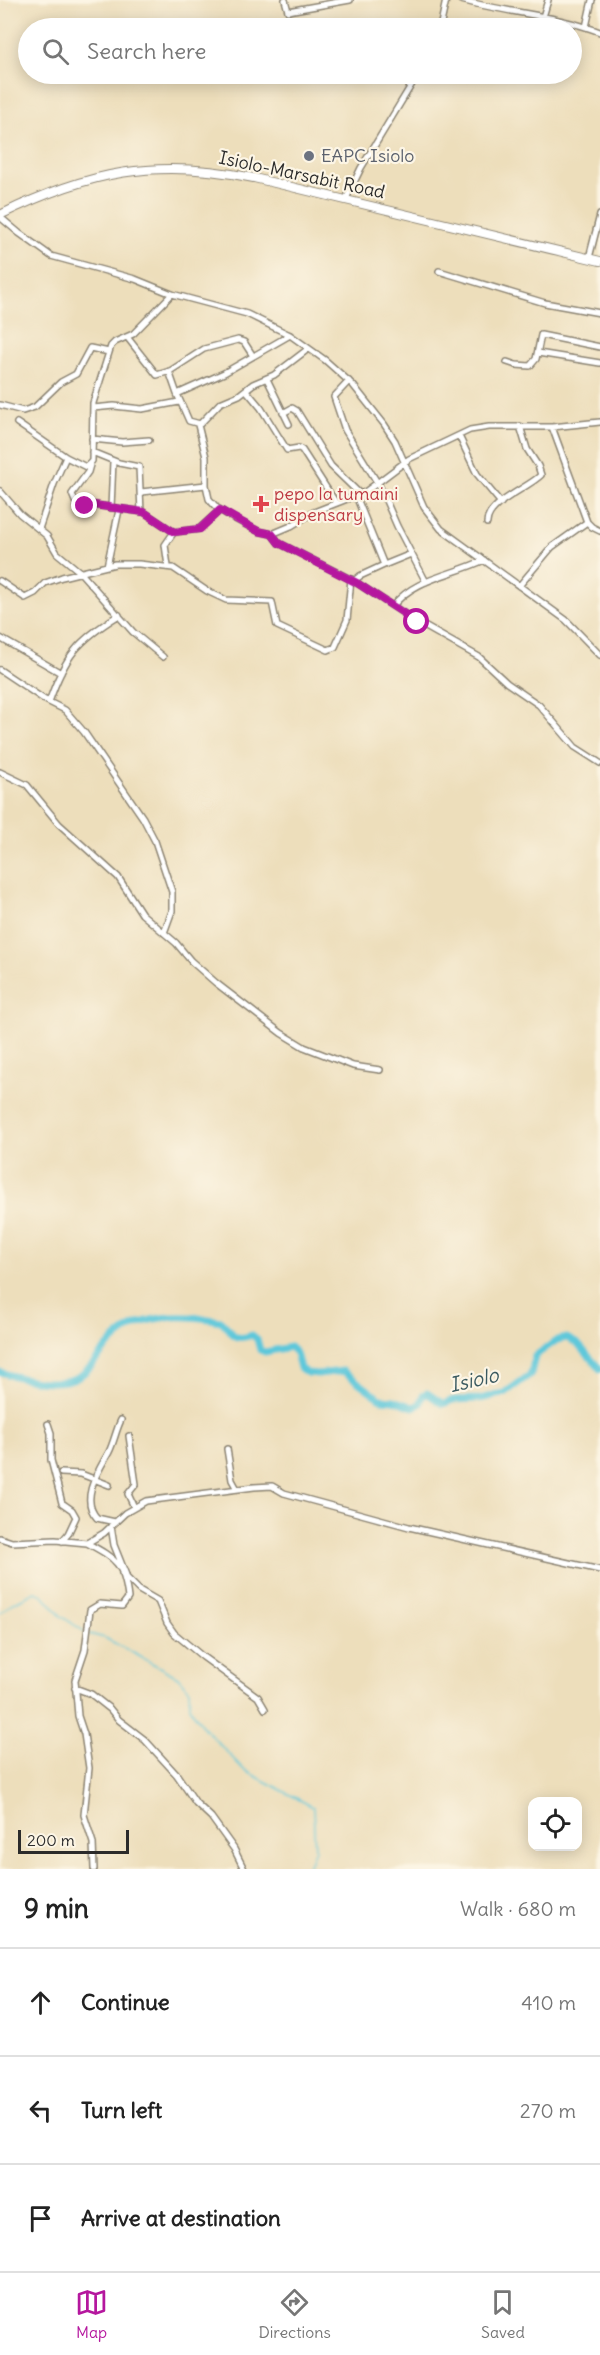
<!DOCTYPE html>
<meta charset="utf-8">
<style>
:root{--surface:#fff;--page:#f2f2f2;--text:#222;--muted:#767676;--line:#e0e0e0;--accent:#b5179e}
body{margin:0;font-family:Delius,sans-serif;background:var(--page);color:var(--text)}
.controls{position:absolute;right:18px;bottom:18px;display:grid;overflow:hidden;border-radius:12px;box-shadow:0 3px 15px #0003}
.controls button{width:54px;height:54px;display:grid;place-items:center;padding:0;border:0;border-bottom:2px solid var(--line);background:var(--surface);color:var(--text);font:30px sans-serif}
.scale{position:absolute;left:18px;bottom:15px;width:111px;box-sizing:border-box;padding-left:6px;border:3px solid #2b2b2b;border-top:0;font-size:16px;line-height:21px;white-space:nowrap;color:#2b2b2b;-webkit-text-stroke:4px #fcf5e5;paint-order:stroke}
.stop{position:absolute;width:18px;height:18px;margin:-14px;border:4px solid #b5179e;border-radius:50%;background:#fff}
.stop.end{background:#b5179e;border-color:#fff;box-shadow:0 2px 6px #0008}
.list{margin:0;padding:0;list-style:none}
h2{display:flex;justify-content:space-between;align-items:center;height:78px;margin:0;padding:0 24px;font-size:26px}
h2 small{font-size:20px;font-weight:400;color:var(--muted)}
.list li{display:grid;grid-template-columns:39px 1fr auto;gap:18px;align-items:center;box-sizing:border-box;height:108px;padding:0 24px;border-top:2px solid var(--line)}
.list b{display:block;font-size:22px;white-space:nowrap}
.list em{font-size:20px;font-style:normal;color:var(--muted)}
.icon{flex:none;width:33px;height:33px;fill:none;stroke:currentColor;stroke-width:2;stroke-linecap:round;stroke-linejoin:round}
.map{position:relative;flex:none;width:600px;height:1869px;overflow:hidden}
.search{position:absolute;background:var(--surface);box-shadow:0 3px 15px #0003;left:18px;right:18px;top:18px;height:66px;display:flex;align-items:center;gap:15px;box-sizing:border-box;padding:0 21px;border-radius:33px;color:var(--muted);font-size:22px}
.sheet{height:402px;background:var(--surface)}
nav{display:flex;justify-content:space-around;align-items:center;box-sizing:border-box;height:84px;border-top:2px solid var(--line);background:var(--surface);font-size:16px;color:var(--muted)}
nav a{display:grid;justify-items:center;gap:3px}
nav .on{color:var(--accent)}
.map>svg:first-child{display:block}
</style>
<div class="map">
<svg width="600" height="1869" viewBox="0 0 600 1869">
<rect width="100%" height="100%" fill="#fcf5e5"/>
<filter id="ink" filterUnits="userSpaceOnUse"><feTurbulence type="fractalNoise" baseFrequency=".0167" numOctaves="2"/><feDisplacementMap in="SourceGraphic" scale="12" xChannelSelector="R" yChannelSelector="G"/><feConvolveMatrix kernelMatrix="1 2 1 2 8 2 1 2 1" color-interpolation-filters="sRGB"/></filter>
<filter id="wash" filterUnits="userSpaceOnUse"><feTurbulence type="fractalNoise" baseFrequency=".008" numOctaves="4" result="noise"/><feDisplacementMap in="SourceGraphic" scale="24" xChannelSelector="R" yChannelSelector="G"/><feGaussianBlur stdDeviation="1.35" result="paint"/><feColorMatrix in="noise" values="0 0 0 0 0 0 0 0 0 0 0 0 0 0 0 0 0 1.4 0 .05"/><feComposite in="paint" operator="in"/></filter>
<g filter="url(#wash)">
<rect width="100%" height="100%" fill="#eddebb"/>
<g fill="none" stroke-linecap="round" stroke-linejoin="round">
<!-- stream -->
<path stroke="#5fc8da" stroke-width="1.5" d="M0 1613 11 1604 35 1592 43 1595 61 1616 85 1632
M89 1634 105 1638 178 1677 189 1690 190 1707 203 1727 244 1770 313 1807 315 1850 307 1869"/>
<!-- river -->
<path stroke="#5fc8da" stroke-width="7" d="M0 1372C23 1379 59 1389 81 1375 93 1367 99 1355 109 1345 138 1312 182 1314 221 1321 234 1333 232 1342 252 1335L257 1339 260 1350 265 1352 290 1347 296 1353 300 1368 307 1373 318 1374 343 1371 381 1399 394 1400 413 1407 420 1404 423 1395 427 1393 443 1404 453 1400 480 1399 505 1393 531 1374 535 1356 557 1340 567 1338 578 1344 600 1369"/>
</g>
</g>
<g filter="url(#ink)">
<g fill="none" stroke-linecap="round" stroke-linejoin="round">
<defs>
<path id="minor" d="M285 0 288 11 350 0
M461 0C507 13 556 15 600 32
M543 17 548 0
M586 27 592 0
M440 28 446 0
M346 199 361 168 418 74
M0 217 19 233 51 256 135 279 172 294 247 314 290 335 325 360 353 385 384 424 395 441 424 507 441 529 566 620 600 655
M589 258 600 215
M439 271 545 303 600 313
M290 335 224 373 177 394 189 421 200 424 220 403 239 395 253 384 274 375 308 349
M127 337 157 375 170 371 204 349 238 340 244 342 253 356
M538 353 600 363
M507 362 516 365 530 366 536 359 541 335 600 347
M169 371 177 394
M267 379 289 424
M349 381 334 397 345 430 380 487 397 526 426 582
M246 390 261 408 287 450 299 448 302 450 336 503
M0 405 23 411 35 407 61 382 76 374 90 348 109 352
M93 408 114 406 142 409 179 402
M283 413 292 408 297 411 331 466 360 494
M17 423 66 457 86 467 92 461 93 403 111 346 115 342 133 334 172 294
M198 425 206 457V485L209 499 217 508 233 518 258 531 272 534 291 526 314 512 365 492 409 459 470 430 489 427H552L600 422
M552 427 587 522 592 527 600 531
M459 436 477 474 501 503
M92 439 122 442 149 440
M92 452 119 463 139 467 141 512
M90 465 88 472 72 494 77 506 94 505 144 512 174 532
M0 491 20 514 47 536 57 553 80 572 133 632 163 657
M141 492 206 485
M356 496 384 565 411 554
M111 508 113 461
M487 523C487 503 528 488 541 475L538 466 527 449 520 426
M39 529 54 484 66 457
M272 534 279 543 354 581 417 622 479 657 507 683 539 705 575 747 600 763
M107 566 119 510
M168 566 165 545 174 532 199 529 220 510
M0 581 25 598 35 593 45 583 62 577 115 564H139L173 568 207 591 226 600 272 602 277 626 328 650 335 647 347 620 351 579
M354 581 360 576 384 565
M519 586 552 547 587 522
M393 606C414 578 454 575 484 560
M0 638 61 673
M0 670 45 700 65 710 84 732 143 818 155 841 172 892V911L164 933
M49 702C65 656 77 641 119 615
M0 772 27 785 59 824 118 877 142 914 176 943 191 961 216 983 281 1033 304 1047 353 1066 380 1070
M48 1424 51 1433V1460L62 1503 72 1510 76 1517 68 1534 62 1541
M129 1436 136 1484 128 1494 134 1507
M227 1449 232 1480 237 1489
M61 1473 81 1474 109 1485
M115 1522 97 1518C79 1499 99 1470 109 1452 114 1442 116 1430 121 1420
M111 1526 114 1545 126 1575
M0 1538 12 1542 55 1540 87 1543 104 1533 125 1513 146 1501 254 1487 272 1486 284 1493 409 1527 600 1570
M87 1543C116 1559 124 1563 128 1598L122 1606 100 1604 90 1610 85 1650 75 1680 78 1716 84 1734 89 1768 84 1815 93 1843 94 1869
M122 1573 139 1590 158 1601 167 1623 174 1633 203 1657 258 1697 265 1709
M75 1688 91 1694 110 1709 119 1720 145 1740 177 1775 196 1803 211 1817 234 1849 244 1869"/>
<path id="highway" d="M0 215C89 171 156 158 254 178L600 261"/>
</defs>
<!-- minor casing -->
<use href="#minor" stroke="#8c8473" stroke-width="8"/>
<!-- highway casing -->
<use href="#highway" stroke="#8c8473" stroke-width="10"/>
<!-- minor -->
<use href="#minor" stroke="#fff" stroke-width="5"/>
<!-- highway -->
<use href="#highway" stroke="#fff" stroke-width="8"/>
</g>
</g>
<g fill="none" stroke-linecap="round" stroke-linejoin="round" filter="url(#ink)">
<!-- route -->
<path stroke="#b5179e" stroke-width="8" d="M85 506 94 505 144 512 174 532 200 529 220 510 258 531 272 534 279 543 357 583 417 622"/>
</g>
<!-- markers -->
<circle fill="#6b7280" stroke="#fcf5e5" stroke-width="2" cx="309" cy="156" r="6"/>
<path fill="#e0444e" stroke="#fcf5e5" stroke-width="2" d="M258 495h6v6h6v6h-6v6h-6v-6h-6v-6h6z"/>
<g text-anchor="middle" stroke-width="4.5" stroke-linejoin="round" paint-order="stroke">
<!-- worship labels -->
<g font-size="18" fill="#5b616d" stroke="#fcf5e5" text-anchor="start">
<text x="321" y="162">EAPC Isiolo</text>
</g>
<!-- street labels -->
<g font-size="18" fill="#2b2b2b" stroke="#fcf5e5">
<text transform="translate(302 175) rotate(12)" y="6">Isiolo-Marsabit Road</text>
</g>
<!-- health labels -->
<g font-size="18" fill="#be3a42" stroke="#fcf5e5" text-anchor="start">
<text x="274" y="500">pepo la tumaini<tspan x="274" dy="21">dispensary</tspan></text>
</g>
<!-- water labels -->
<g font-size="20" font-style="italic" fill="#3b5a60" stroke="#fcf5e5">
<text transform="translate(474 1380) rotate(-13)" y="7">Isiolo</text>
</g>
</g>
</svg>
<div class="controls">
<button><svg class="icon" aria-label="locate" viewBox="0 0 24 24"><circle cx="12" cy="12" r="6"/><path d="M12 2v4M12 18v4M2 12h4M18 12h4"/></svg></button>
</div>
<div class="scale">200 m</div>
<div class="stop" style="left:417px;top:622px"></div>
<div class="stop end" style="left:85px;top:506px"></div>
<div class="search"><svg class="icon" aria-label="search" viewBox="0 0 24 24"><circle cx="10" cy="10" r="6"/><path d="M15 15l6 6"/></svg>Search here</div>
</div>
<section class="sheet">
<h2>9 min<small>Walk · 680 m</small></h2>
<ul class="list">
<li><svg class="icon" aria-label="ahead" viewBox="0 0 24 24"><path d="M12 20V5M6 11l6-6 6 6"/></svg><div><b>Continue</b></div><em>410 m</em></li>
<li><svg class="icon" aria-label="left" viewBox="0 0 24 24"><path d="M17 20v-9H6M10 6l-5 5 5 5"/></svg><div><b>Turn left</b></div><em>270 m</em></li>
<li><svg class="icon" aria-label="arrive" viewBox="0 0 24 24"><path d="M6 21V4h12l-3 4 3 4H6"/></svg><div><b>Arrive at destination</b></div></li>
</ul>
</section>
<nav>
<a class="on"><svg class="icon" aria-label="map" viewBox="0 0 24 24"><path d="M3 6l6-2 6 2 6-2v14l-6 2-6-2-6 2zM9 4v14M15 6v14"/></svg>Map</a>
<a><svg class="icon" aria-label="directions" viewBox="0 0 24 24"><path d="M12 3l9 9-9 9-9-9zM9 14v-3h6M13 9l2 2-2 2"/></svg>Directions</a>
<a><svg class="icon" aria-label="saved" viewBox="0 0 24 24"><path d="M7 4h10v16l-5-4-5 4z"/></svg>Saved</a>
</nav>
